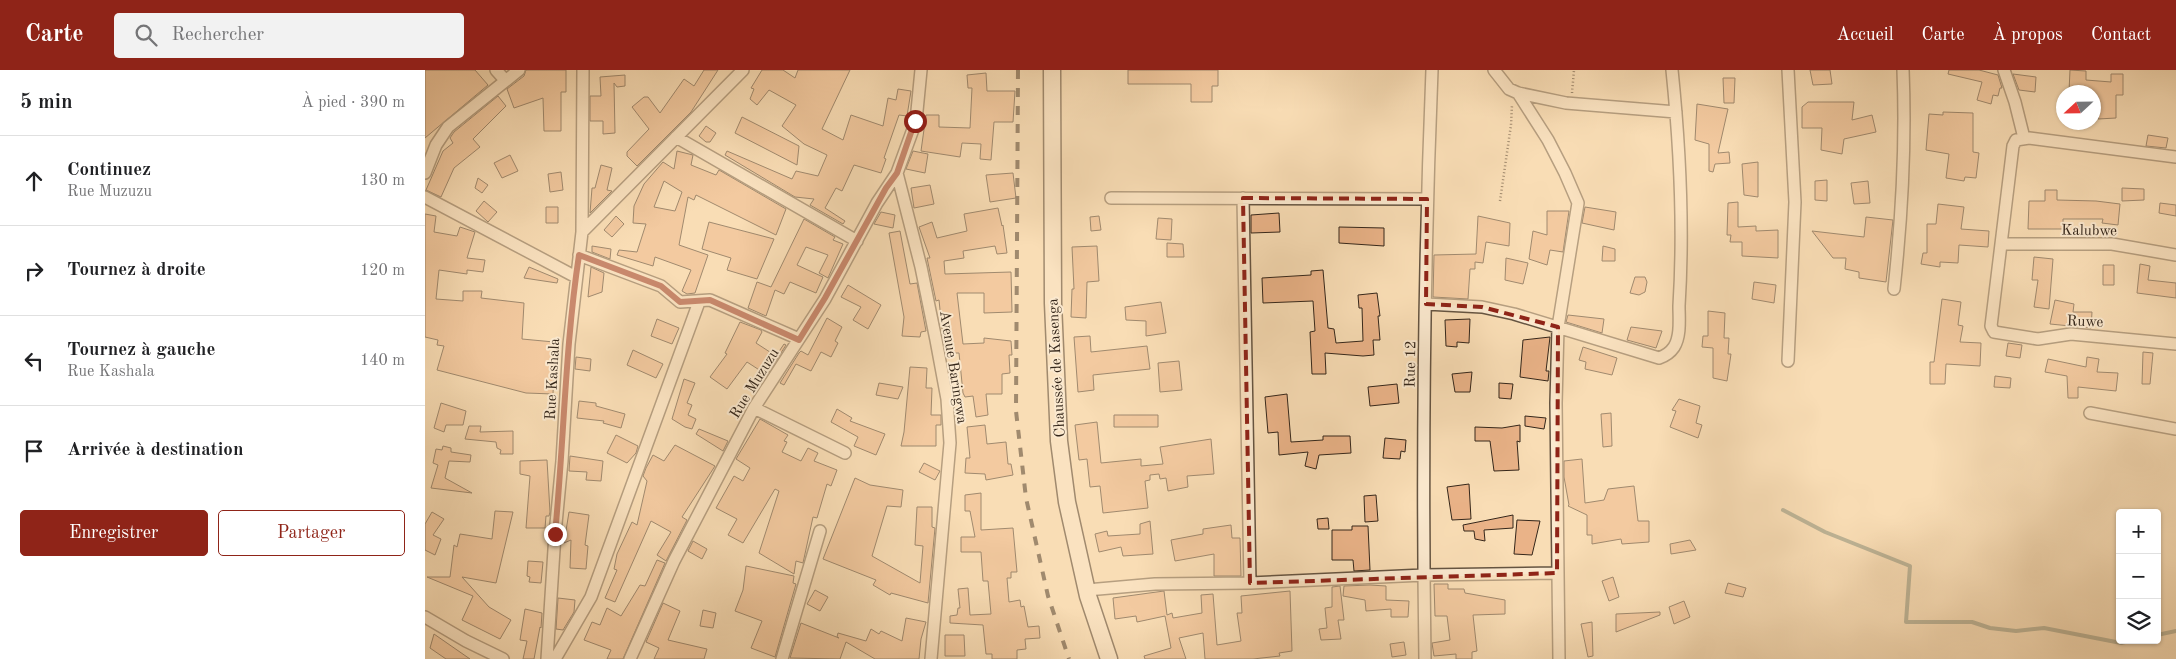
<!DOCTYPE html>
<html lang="fr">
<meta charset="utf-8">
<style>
:root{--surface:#fff;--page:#f2f2f2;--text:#202124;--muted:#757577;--line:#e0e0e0;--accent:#8f2418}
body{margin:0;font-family:"Old Standard TT",serif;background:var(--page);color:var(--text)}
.controls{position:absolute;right:15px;bottom:15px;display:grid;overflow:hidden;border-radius:5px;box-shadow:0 1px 4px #0004}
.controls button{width:45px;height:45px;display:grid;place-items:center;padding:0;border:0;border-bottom:1px solid var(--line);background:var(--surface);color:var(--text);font:25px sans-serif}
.compass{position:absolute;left:1631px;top:15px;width:45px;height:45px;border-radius:50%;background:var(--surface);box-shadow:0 1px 4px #0004;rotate:248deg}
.stop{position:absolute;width:15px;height:15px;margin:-11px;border:4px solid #8f2418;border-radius:50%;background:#fff}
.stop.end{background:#8f2418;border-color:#fff;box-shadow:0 1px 5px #0008}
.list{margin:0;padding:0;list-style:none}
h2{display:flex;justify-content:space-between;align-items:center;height:65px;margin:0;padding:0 20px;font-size:21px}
h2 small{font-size:16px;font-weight:400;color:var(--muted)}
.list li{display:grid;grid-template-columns:32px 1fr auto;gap:15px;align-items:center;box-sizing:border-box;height:90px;padding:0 20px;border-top:1px solid var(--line)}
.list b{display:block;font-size:19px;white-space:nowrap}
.list p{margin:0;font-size:16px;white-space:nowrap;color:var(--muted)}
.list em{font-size:16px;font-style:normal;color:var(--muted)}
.actions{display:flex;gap:10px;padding:15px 20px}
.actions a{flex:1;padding:11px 0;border:1px solid var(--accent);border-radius:5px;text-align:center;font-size:18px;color:var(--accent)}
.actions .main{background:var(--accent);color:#fff}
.icon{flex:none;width:28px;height:28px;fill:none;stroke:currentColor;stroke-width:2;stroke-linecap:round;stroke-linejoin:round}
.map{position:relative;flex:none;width:1751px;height:589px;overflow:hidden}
header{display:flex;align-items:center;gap:30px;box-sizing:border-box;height:70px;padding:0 25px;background:var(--accent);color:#fff}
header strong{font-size:24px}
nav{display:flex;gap:28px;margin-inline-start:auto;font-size:18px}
.search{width:350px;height:45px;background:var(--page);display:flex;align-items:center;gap:12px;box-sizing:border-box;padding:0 18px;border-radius:5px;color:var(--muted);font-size:19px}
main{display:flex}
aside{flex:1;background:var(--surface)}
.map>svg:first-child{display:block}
</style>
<header>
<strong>Carte</strong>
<div class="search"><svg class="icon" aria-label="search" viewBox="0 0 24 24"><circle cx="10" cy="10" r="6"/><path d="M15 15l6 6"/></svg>Rechercher</div>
<nav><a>Accueil</a><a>Carte</a><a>À propos</a><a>Contact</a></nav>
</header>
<main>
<aside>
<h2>5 min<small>À pied · 390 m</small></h2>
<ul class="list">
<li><svg class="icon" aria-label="ahead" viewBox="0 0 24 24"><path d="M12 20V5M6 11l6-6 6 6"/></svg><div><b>Continuez</b><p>Rue Muzuzu</p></div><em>130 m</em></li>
<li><svg class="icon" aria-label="right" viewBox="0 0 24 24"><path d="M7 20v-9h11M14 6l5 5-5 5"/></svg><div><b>Tournez à droite</b></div><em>120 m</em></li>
<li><svg class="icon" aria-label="left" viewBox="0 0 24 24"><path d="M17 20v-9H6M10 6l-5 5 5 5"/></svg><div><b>Tournez à gauche</b><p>Rue Kashala</p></div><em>140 m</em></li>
<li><svg class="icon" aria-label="arrive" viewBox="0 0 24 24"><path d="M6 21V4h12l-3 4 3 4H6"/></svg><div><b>Arrivée à destination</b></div></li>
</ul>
<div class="actions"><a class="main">Enregistrer</a><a>Partager</a></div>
</aside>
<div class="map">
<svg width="1751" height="589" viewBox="0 0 1751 589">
<rect width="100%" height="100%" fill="#f9ddb5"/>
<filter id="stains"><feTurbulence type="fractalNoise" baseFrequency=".004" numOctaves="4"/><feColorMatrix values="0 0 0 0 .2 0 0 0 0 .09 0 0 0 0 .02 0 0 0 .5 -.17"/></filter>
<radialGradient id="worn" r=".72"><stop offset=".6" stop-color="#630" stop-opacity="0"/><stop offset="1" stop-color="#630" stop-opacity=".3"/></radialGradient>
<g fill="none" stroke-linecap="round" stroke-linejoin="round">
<!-- stream -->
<path stroke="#748070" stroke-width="4" d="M1358 440 1400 462 1485 496 1481 552H1547L1565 558 1591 561 1619 558 1696 573 1708 570
M1732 565 1751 561"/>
</g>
<!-- building -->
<path fill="#eab388" stroke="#34261a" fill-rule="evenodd" d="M0 0H50L63 15 0 68Z
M101 0H141V22H136V61H119L118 28 89 38 82 19 99 6Z
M279 0H293L266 42 212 96 202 86V82L224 59 207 37 219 27H223L235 43 259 9 269 16Z
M337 0H358L370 8 373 0H425L397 59 418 70 426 45 458 56 463 28 471 30 473 19 486 21 482 46 474 45 459 88 461 89 456 103 429 95 417 121 411 118 400 138 420 151 418 154 385 135 389 129 370 127 300 85 302 81 367 109 371 101 393 106 402 85 379 74 357 56 371 35 344 20 332 35 325 29 329 19 326 18Z
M703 0H793V16H787V32H766V14H703Z
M1385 0H1405L1407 14 1388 15Z
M1524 0H1554L1573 5 1577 18H1575L1573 26 1568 25 1566 34 1552 30 1557 12 1523 4Z
M1645 0 1661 1V10L1686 12V4H1698V25H1691V48L1673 49V29H1668V22H1644Z
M561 3 562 21H590L588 52H569L566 90 555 89 556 74 537 73 535 87 496 81 501 45H514V57L545 58 547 18H543L542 5Z
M1588 4 1611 7 1610 22 1594 20Z
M200 5V16L192 17 189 13 190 63 178 64V51H165V26H176L175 7Z
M1298 8H1310L1309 33H1299Z
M73 26 81 36 48 69 55 77 29 98 16 127 1 120 18 81 28 73 25 68 29 62Z
M1383 32H1429L1427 50 1447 45 1451 62 1419 69 1417 84 1396 80 1397 58H1377V37Z
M1272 34 1303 39 1293 83 1304 82 1305 93 1290 94 1288 102 1284 101V74L1270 70Z
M1518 42 1548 43V82L1554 83 1551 108 1540 107 1539 111 1521 108 1524 84 1501 80 1504 44 1518 45Z
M317 47 374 76 372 95 310 63Z
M281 56 291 63 285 72H281L274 66Z
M1723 65 1743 68 1741 78 1721 76Z
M252 81 268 85 266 95 291 105 294 100 361 139 351 165 271 125 269 130 263 127 254 175 283 185 270 223 262 224 257 221 266 200 230 187 228 196 192 185 194 180 212 182 221 154 208 153 209 136 219 114 238 92 249 99ZM239 111 257 122 250 141 229 137Z
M488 81 503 84 500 103 481 99Z
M85 85 93 101 77 108 69 93Z
M1333 92V127L1319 125 1317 94Z
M176 95 187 98 182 120 187 121 165 143 167 118H170Z
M136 102 138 120 125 122 123 104Z
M588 103 591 128 565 132 561 105Z
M53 108 63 115 57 123 50 118Z
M1402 110V131L1390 130V111Z
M1443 111 1445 133 1429 134 1426 113Z
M505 115 509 134 489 138 486 118Z
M1697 118 1719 119V130L1697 131Z
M1620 120H1632V130L1671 131 1695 134 1693 155 1677 153 1678 149H1638V159H1603L1604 131H1620Z
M59 131 72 142 63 152 51 141Z
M1313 132V157L1331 156V161L1353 160V188L1317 186V172H1305L1306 165H1302L1303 133Z
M1735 133 1751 135V146L1734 143Z
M1513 134 1539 137 1536 159 1564 161 1563 177 1534 175 1533 193 1515 192V197L1496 194 1498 183H1502V154H1511Z
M121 137H133V153H121Z
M1160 137 1191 142 1189 160 1157 153Z
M573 138 577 156 578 155 582 183 572 184 570 176 538 181 539 188 519 191 520 204 586 202 587 242 559 243V223H532L538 274 559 273V268L586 271 587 285H584L585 303 577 304V324H561L563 345 551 347 548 326 540 327 538 323 534 283H521L520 259H517L514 230 511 231 502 188H505L494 157 507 152 512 168 542 161 539 144Z
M1122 141H1144L1138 182 1125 180 1122 195 1104 189 1108 161 1122 165Z
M456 142 470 145 468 158 449 154Z
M854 143 855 162 826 163V145Z
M0 144 11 146 9 162 32 166 35 157 50 162 42 188 60 190 58 202 42 200V204L14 200 11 229 38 231V221H57L56 228 99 233 97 269 129 272 127 299H129L128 324 101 323 12 300 19 276 12 275 13 270 0 267Z
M191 146 199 154 187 167 179 160Z
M674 146 676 160 666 161 665 147Z
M1053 146 1085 153 1084 176 1061 172 1058 193 1050 192V199H1045L1043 229 1008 227 1009 185 1051 184Z
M1441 147 1468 150 1461 212 1434 208V202L1420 199 1421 188H1408L1387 161 1439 167Z
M733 148 747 149 746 170 731 169Z
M379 149 410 167 408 170 418 174 403 208 394 203 403 185 381 177 372 195 398 207 391 223 365 212 359 224 350 220 341 246 323 238 332 212 346 217Z
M284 152 349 169 332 209 302 200 306 188 277 179Z
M914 157 959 158V176L914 173Z
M475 161 485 214 492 213 501 261 496 262 495 267 477 266 479 247 464 163Z
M742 173 758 174 759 187H742Z
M167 176 186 179 185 189 167 182Z
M672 176 674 211 662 212 661 248 646 247 647 219H649L647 177Z
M1178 176 1190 179V191H1177Z
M1609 187 1628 189 1624 239 1609 237 1613 210H1607Z
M1081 188 1103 193 1098 214 1080 210Z
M1715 194 1725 196 1723 210 1751 213V228L1712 223Z
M1678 195H1689V215H1678Z
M104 197 133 209 132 213 99 208Z
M166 197 179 203 177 222 163 227Z
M898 200 903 258 909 259 911 273 938 271 937 238H934L933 225 952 223 955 246H953L955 270H948L949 285 938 286 900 283 901 304H887L885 262 890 261 888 231 838 233 837 208 886 205V201Z
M1210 207H1220L1222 212 1220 222 1214 225 1205 223Z
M1329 212 1351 215 1349 233 1327 229Z
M423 215 456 235 443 259 428 250 436 237 416 227Z
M1517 229 1536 232 1533 255 1538 256 1535 272 1556 273 1555 296 1521 294 1520 314H1505V292H1509Z
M1630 230 1649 234 1648 242H1667L1666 258 1625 254Z
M736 232 741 263 721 266V251L701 250 700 237Z
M1283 241 1300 243 1299 268H1304L1303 284H1306L1302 311 1288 308V278L1277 277 1278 266H1283Z
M1143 245 1179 249 1177 263 1141 252Z
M402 248 417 257 410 271 413 273 406 287 396 282 386 301 371 294 359 315 355 313 374 283 376 281 383 285Z
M232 249 254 258 247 274 226 266Z
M1045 249 1044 273 1032 272V277L1021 276 1020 250Z
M315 252 336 260 337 262 331 273 351 286 359 274 361 275 342 305 322 292 302 319 285 307 302 284 300 283Z
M1206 257 1237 261 1231 278 1202 270Z
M665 266 666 282 722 276 725 299 668 305 669 320 653 322 649 267Z
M1125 267 1121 301H1124L1123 311 1095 307 1098 270Z
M1583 273 1597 275 1595 288 1581 286Z
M1158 277 1192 288 1187 305 1160 299 1161 292 1154 290Z
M208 280 238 294 231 308 202 295Z
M1718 282 1728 283 1725 314H1717Z
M151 287 166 289 165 301 150 299Z
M1662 287 1674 289 1672 302 1693 303 1691 321 1653 317V328H1643L1642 306 1620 302 1623 289 1661 297Z
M754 291 757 320 735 322 733 293Z
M485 297 502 298 501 318H507L506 345H516V355H511V376H476L479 362Z
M1047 302 1045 322H1030L1027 304Z
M1570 306 1586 308 1585 318 1569 317Z
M259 309 270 313 262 333 267 335 263 345 271 349 267 359 260 357 247 349Z
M454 313 478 317 473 329 451 325Z
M1074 313 1088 314 1086 329 1074 328Z
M972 314 974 333 945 336 943 317Z
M862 324 866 372 898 370V366H925L926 383 894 385 891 399 880 396 883 382 854 385 853 362 843 363 840 327Z
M1254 329 1275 336 1271 353 1277 355 1273 368 1245 357 1251 341 1247 340Z
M154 331 171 333V336L200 344 196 358 178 353 179 351 152 348Z
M16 333 41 341 38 355H21L19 362 9 358Z
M412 339 427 348 425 351 460 364 451 385 429 376 433 367 406 352Z
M1186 343 1187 376 1178 377 1176 344Z
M689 345H733V357H689Z
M1100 346 1121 348 1119 359 1100 356Z
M335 349 363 365 359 371 362 372 357 382 376 391 383 378 393 383 389 391 412 400 406 416 402 414 392 448 388 447 378 493 371 491 369 504 334 483 354 421 350 419 318 473 303 465 312 449 291 438 309 406 318 411 325 398 311 389Z
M672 352 676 393 716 389V396L738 394 735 377 786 369 789 404 762 406 763 417 743 421 741 408 735 409 734 404 725 405V410L720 411 723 438 678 443 675 416 665 417 662 389 654 390 650 355Z
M560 355 562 374 581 372 583 394H586L588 405 561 410 560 404 540 403 541 388H545L542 357Z
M1095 355V372L1092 371 1094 400 1069 401 1065 371H1050V357L1077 358Z
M44 356H56L55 362 88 361V384H75L76 380 72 378 71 372 40 369Z
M274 359 303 371 298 381 271 364Z
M191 365 213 376 211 383 202 393 182 383Z
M960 368 981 370 980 382 976 381 975 389 958 388Z
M250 375 290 396 257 447 262 450 241 491 232 485 246 462 226 451 190 532 180 528 192 500 189 499 192 484 207 452 212 455 222 411 218 406 221 398 228 385 239 391Z
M18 376 26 378V382L46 385 45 392 24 391 20 408 47 423 6 418 13 395 8 393 11 379 17 380Z
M145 386 178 391 176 411 161 410 162 402 144 401Z
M1157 389 1160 433 1179 430 1183 419 1209 416 1213 451H1224V472L1197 474 1196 469 1167 474V465H1162V445L1143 436 1144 435 1139 407V391Z
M122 390 125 442 124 446H121L120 458H101L105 406 95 404V391Z
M499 393 515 401 510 410 494 402Z
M430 408 445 415 478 420 476 437 462 436 447 486 495 513 498 476 490 475 492 437H507V457L510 458 503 533 466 523 465 525 448 515 451 510 398 489Z
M1044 414 1046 449 1027 450 1022 417Z
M556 423V460L588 458 592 502H586V508H582L584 532 595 530 596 537 599 536 603 557 614 556 615 568 600 569 601 579 592 580V589H567V584H561L558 555 525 553V546L532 545 533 538H535L533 519 543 518 545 545 566 544 563 511H558L556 482H536V467H550L545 441H540V425Z
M951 425 953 451 940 452 939 426Z
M70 441 88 442 71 513 37 507 64 537 86 550 75 569 37 550 48 526 2 507H25L29 475 32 477 35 464 67 469Z
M7 442 19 449 8 465 16 469 10 485 0 480V454Z
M144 442 164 445 160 475 163 476 161 499 145 498 146 470 139 473Z
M1088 445V458L1059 460 1060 471 1050 469 1049 461H1039L1038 455Z
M903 448 904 459H893L892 449Z
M1092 450 1115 451 1107 485 1089 484Z
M725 451 728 484 698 486 696 477 674 482 670 464 682 461 683 466 715 464V454Z
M806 455 807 468H815L816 506H789V484L750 491 746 470 778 464V459Z
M927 456H943L945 500 929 501 928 490H907V460H927Z
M1265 470 1271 480 1246 484 1245 474Z
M268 471 282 479 277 489 263 481Z
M232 490 240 493 198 589H182L186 580 159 570 167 552 175 555 182 538 196 546 215 515 220 516Z
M103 491 118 492 116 513 104 512 105 507 102 506Z
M321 496 369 506 368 513 371 514 350 587 326 578 337 551 310 541 318 520Z
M1188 507 1194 527 1184 531 1177 511Z
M1303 513 1321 518 1318 527 1300 523Z
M1009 514H1023V519H1039L1040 523 1080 530V544L1048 545 1052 581 1047 582V589H1031V584L1009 586 1007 573 1025 570 1022 546H1010Z
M945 515 961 516V530L984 531 983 547H966V539L941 541 940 530 918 526 919 516Z
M915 516 919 550H913L916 569 896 570 894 559 902 558 900 538 907 537V517Z
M390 520 403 527 395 541 382 534Z
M739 521 742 545 747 543 748 548 777 543 776 525 788 524 792 575 816 571 812 543H817L816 526 865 521 867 581 854 583 855 586 828 589H780L778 563 754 568 761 589H720L719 586 746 578 740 546 712 552 711 546 690 549 688 528Z
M133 528 150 530 149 542 138 560 131 559Z
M1259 531 1265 547 1249 554 1244 537Z
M238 533 255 541 243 570 282 579 279 589H229L234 578 221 572Z
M100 539 117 543 116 558 115 557 109 589H98L102 571 95 570Z
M278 540 291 543 288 558 275 556Z
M1235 542V545L1191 562V544Z
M481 548 501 552 496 569 494 589H450L421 572 415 589 365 588 376 553 414 568 412 567 413 563 441 571 446 559 454 564 456 561 477 571Z
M1167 552 1168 586 1163 587 1156 554Z
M9 564 45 589H21L5 578Z
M520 565H539L540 586H520Z
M979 572 981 585 967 587 965 574Z"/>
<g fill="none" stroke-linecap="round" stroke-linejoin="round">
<defs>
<path id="minor" d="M71 0 80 10
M1069 0 1084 19 1093 23 1141 33 1251 42
M1363 0 1370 132 1363 291
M1579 0 1590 32 1599 68
M1093 23 1123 70 1140 103 1153 133 1133 257 1131 333 1134 589
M251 67 432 171
M1751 87 1604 68 1591 70 1588 76 1566 256 1569 262 1613 269 1646 264 1751 274
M0 103 11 75 23 57 94 0
M472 103 496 197 511 270 522 329 525 373 506 589
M0 127 151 207
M686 128 1002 129
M818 128 825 513
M157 162 318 0
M1576 174H1687L1751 185
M154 185 236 216 255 232 285 230 374 269
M1469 219C1477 146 1481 73 1478 0
M1001 234 1057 237 1089 244 1234 288C1240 286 1245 283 1249 277 1256 266 1254 248 1254 236 1259 157 1255 78 1247 0
M329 338 420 383
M1665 343 1751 359
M662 520 730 514 825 513 999 505 1132 503
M0 547 41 571 78 589
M122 589 130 464 137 391 144 274 157 162 158 0
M130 589 166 527 274 232
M205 589 249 491 329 338 400 229 452 133 472 103 491 51 496 0
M357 589 395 461
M1000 589C997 393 999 196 1007 0"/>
<path id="secondary" d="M627 0 628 233 634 371 642 432 663 526 684 589"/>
</defs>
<!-- minor casing -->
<use href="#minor" stroke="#655441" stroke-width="14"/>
<!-- secondary casing -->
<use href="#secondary" stroke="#34261a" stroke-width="19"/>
<!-- path -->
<path stroke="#34261a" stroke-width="2.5" stroke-dasharray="1 2.5" stroke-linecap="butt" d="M1147 23 1149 0
M1075 131 1086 55 1087 35"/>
<!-- minor -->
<use href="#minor" stroke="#fbe9cf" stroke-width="11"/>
<!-- secondary -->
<use href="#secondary" stroke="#fbe9cf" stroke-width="16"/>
<!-- rail -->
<path stroke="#34261a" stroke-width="4" stroke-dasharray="9 9" stroke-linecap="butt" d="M593 0 591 341 601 428 623 526 644 589"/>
</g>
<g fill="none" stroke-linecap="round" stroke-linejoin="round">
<!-- route -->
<path stroke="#8f2418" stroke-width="6" d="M130 464C139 371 140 277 154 185L236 216 255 232 285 230 374 270 400 228 461 118 472 103 490 51"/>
</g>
<!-- marked area -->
<path d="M0 0H1751V589H0ZM818 128 1002 129 1001 234 1057 237 1133 257 1132 503 825 513Z" fill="#f9ddb5" fill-opacity=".55" fill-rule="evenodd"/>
<path fill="none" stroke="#8f2418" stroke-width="4" stroke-dasharray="10 6" stroke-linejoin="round" d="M818 128 1002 129 1001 234 1057 237 1133 257 1132 503 825 513Z"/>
<g text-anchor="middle" stroke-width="4" stroke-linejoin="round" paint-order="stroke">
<!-- street labels -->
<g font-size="15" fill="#34261a" stroke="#fbe9cf">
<text transform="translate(1664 160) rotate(1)" y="5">Kalubwe</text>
<text transform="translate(1660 251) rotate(2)" y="5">Ruwe</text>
<text transform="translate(985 294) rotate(-89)" y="5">Rue 12</text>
<text transform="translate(529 297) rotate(81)" y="5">Avenue Baringwa</text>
<text transform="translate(631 298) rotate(-93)" y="5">Chaussée de Kasenga</text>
<text transform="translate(127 309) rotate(-87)" y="5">Rue Kashala</text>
<text transform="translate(329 313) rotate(-58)" y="5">Rue Muzuzu</text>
</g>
</g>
<rect width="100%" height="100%" filter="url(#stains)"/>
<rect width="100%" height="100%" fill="url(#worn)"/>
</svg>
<div class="controls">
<button>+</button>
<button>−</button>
<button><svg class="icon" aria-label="layers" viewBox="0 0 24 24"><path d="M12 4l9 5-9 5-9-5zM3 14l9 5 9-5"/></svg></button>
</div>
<svg class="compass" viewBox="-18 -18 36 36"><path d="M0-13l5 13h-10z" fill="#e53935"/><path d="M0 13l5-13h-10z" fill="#757577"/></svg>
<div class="stop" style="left:490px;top:51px"></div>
<div class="stop end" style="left:130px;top:464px"></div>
</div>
</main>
